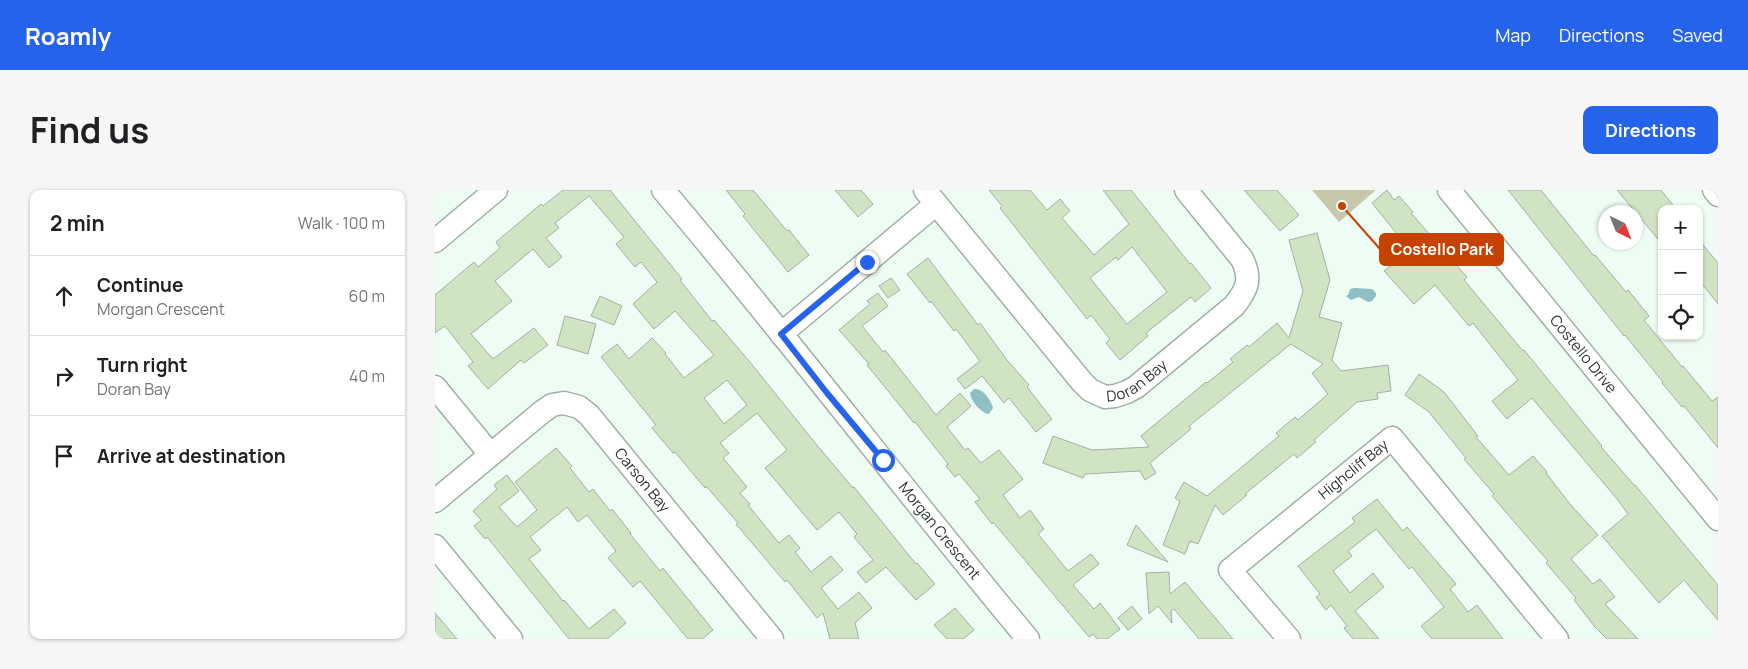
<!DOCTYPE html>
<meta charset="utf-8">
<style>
:root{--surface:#fff;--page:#f6f6f6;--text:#202124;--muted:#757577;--line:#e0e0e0;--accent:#2563eb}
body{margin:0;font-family:Manrope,sans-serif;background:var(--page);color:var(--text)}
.controls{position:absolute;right:15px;top:15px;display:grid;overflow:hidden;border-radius:10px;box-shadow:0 1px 4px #0004}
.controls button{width:45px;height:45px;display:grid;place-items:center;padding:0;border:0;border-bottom:1px solid var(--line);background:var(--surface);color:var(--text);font:25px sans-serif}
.compass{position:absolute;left:1163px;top:15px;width:45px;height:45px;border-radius:50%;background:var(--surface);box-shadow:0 1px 4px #0004;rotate:137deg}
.stop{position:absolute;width:15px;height:15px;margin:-11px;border:4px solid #2563eb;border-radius:50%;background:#fff}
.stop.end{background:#2563eb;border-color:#fff;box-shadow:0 1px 5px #0008}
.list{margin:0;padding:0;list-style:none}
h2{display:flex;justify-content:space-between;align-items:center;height:65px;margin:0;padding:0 20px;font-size:21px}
h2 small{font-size:16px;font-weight:400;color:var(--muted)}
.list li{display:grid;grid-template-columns:32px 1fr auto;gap:15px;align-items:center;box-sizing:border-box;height:80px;padding:0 20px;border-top:1px solid var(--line)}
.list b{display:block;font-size:19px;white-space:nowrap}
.list p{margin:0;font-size:16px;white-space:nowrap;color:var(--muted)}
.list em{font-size:16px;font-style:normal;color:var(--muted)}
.icon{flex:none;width:28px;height:28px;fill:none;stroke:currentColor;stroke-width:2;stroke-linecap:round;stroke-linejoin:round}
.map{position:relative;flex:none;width:1283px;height:449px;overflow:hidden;border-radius:10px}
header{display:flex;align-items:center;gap:30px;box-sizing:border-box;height:70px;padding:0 25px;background:var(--accent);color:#fff}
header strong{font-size:24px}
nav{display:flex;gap:28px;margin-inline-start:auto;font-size:18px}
.intro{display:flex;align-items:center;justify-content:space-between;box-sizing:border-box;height:120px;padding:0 30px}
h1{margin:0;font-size:35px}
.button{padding:12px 22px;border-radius:10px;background:var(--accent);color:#fff;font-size:18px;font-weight:700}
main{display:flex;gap:30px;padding:0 30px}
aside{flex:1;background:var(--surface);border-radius:10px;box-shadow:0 1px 4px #0004}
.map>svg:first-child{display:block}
</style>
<header>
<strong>Roamly</strong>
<nav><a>Map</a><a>Directions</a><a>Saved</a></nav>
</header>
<div class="intro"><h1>Find us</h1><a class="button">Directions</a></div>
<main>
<aside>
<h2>2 min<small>Walk · 100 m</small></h2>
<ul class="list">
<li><svg class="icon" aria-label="ahead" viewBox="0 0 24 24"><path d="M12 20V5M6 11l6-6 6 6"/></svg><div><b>Continue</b><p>Morgan Crescent</p></div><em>60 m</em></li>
<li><svg class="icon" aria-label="right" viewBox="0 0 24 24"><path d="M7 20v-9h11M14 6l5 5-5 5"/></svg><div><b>Turn right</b><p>Doran Bay</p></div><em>40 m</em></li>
<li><svg class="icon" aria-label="arrive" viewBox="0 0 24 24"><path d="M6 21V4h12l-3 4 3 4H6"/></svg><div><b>Arrive at destination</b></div></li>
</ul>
</aside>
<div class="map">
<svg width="1283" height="449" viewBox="0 0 1283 449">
<rect width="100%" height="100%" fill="#eefdf3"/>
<!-- green -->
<path fill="#c6c7ab" d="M877 0H941L904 32Z"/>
<!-- water -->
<path fill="#8fbec4" d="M919 98 937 99 941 103V106L937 111 933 112 924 107 916 110 911 106 913 105 915 99Z
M539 199C548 198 556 210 558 218L554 224C546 223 536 211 535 203Z"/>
<!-- building -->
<path fill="#cfe4c3" stroke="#a6aea1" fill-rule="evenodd" d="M128 0H175L247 89 245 90 277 131 279 130 314 171 381 254 418 298 419 297 481 374 482 373 500 394 481 410 451 377 431 393 422 382 438 370 419 347 422 344 404 322 382 340 330 278 352 260 322 223 285 253 294 263 288 268 312 297 305 303 315 314 313 315 344 353 354 345 365 358 360 362 376 382 396 366 408 380 386 398 403 419 424 402 437 418 420 433 424 449H395L388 423 382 428 352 390 350 392 301 334 303 333 271 296 270 298 240 262 238 263 217 238 221 235 166 167 182 154 194 169 217 148 231 163 230 164 249 188 279 165 240 121 219 139 198 114 222 92 206 72 200 77 181 54 189 47 154 6 120 33 124 38 111 48 127 67 114 78 98 59 60 91 77 111 36 144 58 169 99 138 113 155 89 173 86 170 53 199 33 176 38 172 10 136 0 143V105L39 72 43 77 65 58 61 52 106 14 108 16ZM292 190 312 215 289 234 269 208Z
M291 0H318L352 41 354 40 374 65 353 82 308 26 310 24Z
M400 0H426L438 14 423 27Z
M554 0H595L612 20 625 9 635 21 627 28 659 65 694 34 668 0H696L755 74 756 73 776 98 760 112 756 107 711 143 713 146 685 170 671 153 675 149 656 125 652 129 638 111 565 18 567 16ZM697 57 732 102 692 134 655 88 681 67 683 70Z
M809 0H842L864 25 845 41Z
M952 0 959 10 964 6 978 22 976 23 1032 87 1029 90 1088 161 1089 160 1167 256 1166 257 1199 295H1200L1283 395V430L1249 390 1224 413 1167 346 1193 324 1182 309 1097 208 1072 229 1057 211 1083 190 1038 133 1034 136 1000 95 979 114 949 81 965 68 961 63 971 55 937 13Z
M1073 0H1106L1159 66 1160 65 1191 102 1193 100 1214 126 1209 130 1247 177 1248 176 1277 211 1283 207V258L1249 216 1247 217 1227 193 1228 192 1190 145 1189 146Z
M1182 0H1226L1241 19H1227V54Z
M882 43 895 90 884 127 907 133 897 170 906 181 953 175 956 201 942 203 943 209 922 212 879 250 881 252 862 268 859 264 810 304 812 305 788 325 780 315 763 354 755 351 750 364 728 355 745 311 740 308 749 292 772 306 844 246 841 243 860 227 863 230 893 204 877 183 888 174 856 154 754 236 756 239 715 273 721 283 710 290 705 281 650 284 648 288 608 273 618 246 657 260 714 257 706 246 771 192 772 193 798 172 795 169 812 155 814 157 842 133 854 148 868 101 854 50Z
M1264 50 1283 73V114L1264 90Z
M493 68 543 135 545 133 572 170 594 195 592 197 617 229 601 242 574 208 569 213 547 186 530 199 522 189 545 171 521 139 519 141 496 111 495 113 472 84Z
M456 88 465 100 453 108 444 96Z
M443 103 453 116 427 136 448 162 450 160 501 225 525 203 536 216 512 237 530 260 533 258 546 273 564 260 588 289 568 305 585 328 595 320 609 339 603 344 633 381 656 364 664 374 638 395 659 419 665 413 685 439 672 449H662L658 444 654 447 558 332 557 334 540 312 545 309 524 284 520 287 511 276 513 274 480 232 479 233 432 175 434 174 404 140 435 114 432 111Z
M165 106 187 116 179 135 156 126Z
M130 126 161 134 153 164 122 155Z
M984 184 1009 202 1043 246 1041 247 1074 285 1098 266 1112 282 1111 283 1135 314 1163 345 1136 369 1158 394 1165 389 1180 407 1170 414 1203 449H1172L1160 437 1139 410 1141 408 1111 373 1113 371 1057 306 1059 304 1029 269 1031 268 994 222 970 205Z
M121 258 137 276 135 278 154 302 158 299 175 321 177 319 196 343 195 344 225 381 228 378 278 440 267 449H253L205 391 198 397 173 368 181 361 152 325 143 332 132 317 95 347 106 360 94 369 128 411 129 410 154 439 179 419 191 433 172 449H134L52 347 50 349 39 336 46 330 38 321 62 299 59 295 72 285 84 301 64 317 82 337 102 320 80 292Z
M942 309 968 341 972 337 1021 394 1015 399 1033 422 1042 415 1068 449H997L986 436 1009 417 977 377 974 379 941 339 913 361 917 366 898 381 915 403 938 383 949 397 920 421 944 449H918L909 438 912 436 896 415 891 420 881 407 885 404 863 376 920 332 917 328Z
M701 335 733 372 692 355Z
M734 382 735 404 750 392 798 449H764L739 419 736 421 737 433 723 416 714 424 711 383Z
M697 416 707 429 693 440 683 428Z
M520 418 539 440 528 449H512L499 435Z
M0 423 22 449H0Z"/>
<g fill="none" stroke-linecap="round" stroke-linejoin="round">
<defs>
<g id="minor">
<path id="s1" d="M228 0C353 147 469 301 593 449"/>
<path id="s2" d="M490 0 647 192 655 200 670 207 680 206 692 202 701 197 799 116C812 100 817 89 807 69L751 0"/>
<path id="s3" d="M1014 0 1283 329"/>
<path d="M1279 0 1283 5"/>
<path d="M0 51 61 0"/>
<path d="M346 144 501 14"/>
<path d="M0 197 55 264"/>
<path id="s4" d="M0 311 107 222 117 215 129 213 144 217 154 225 337 449"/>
<path d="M0 356 76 449"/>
<path id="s5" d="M854 449 795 380 957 248 1122 449"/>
</g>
</defs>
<!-- minor casing -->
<use href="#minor" stroke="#a1afa6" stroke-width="25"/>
<!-- minor -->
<use href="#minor" stroke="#fff" stroke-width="22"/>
</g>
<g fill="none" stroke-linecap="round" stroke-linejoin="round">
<!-- route -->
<path stroke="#2563eb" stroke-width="6" d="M432 72 346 144 392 203 448 270"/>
</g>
<g text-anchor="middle" stroke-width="4" stroke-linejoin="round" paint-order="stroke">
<!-- street labels -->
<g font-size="15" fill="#2e3430" stroke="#fff">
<text dy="5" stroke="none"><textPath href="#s3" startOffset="212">Costello Drive</textPath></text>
<text dy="5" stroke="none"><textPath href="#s2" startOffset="312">Doran Bay</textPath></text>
<text dy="5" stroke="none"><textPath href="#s5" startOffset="250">Highcliff Bay</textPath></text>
<text dy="5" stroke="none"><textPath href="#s4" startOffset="276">Carson Bay</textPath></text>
<text dy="5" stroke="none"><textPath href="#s1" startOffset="439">Morgan Crescent</textPath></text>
</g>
</g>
<!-- callouts -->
<path fill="none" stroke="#c74100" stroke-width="2" d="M907 16L945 59"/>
<circle fill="#c74100" stroke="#fff" stroke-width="2" cx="907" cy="16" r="5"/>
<rect fill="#c74100" stroke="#c74100" stroke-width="2" x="945" y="44" width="123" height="31" rx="5"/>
<g font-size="16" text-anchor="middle" font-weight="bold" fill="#fff">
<text x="1007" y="65">Costello Park</text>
</g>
</svg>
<div class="controls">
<button>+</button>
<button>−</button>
<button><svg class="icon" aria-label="locate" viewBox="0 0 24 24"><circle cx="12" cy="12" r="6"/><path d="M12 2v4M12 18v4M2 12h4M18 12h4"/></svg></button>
</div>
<svg class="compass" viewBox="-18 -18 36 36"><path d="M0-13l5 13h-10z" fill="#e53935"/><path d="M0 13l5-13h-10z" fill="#757577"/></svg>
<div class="stop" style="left:448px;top:270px"></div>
<div class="stop end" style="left:432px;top:72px"></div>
</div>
</main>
